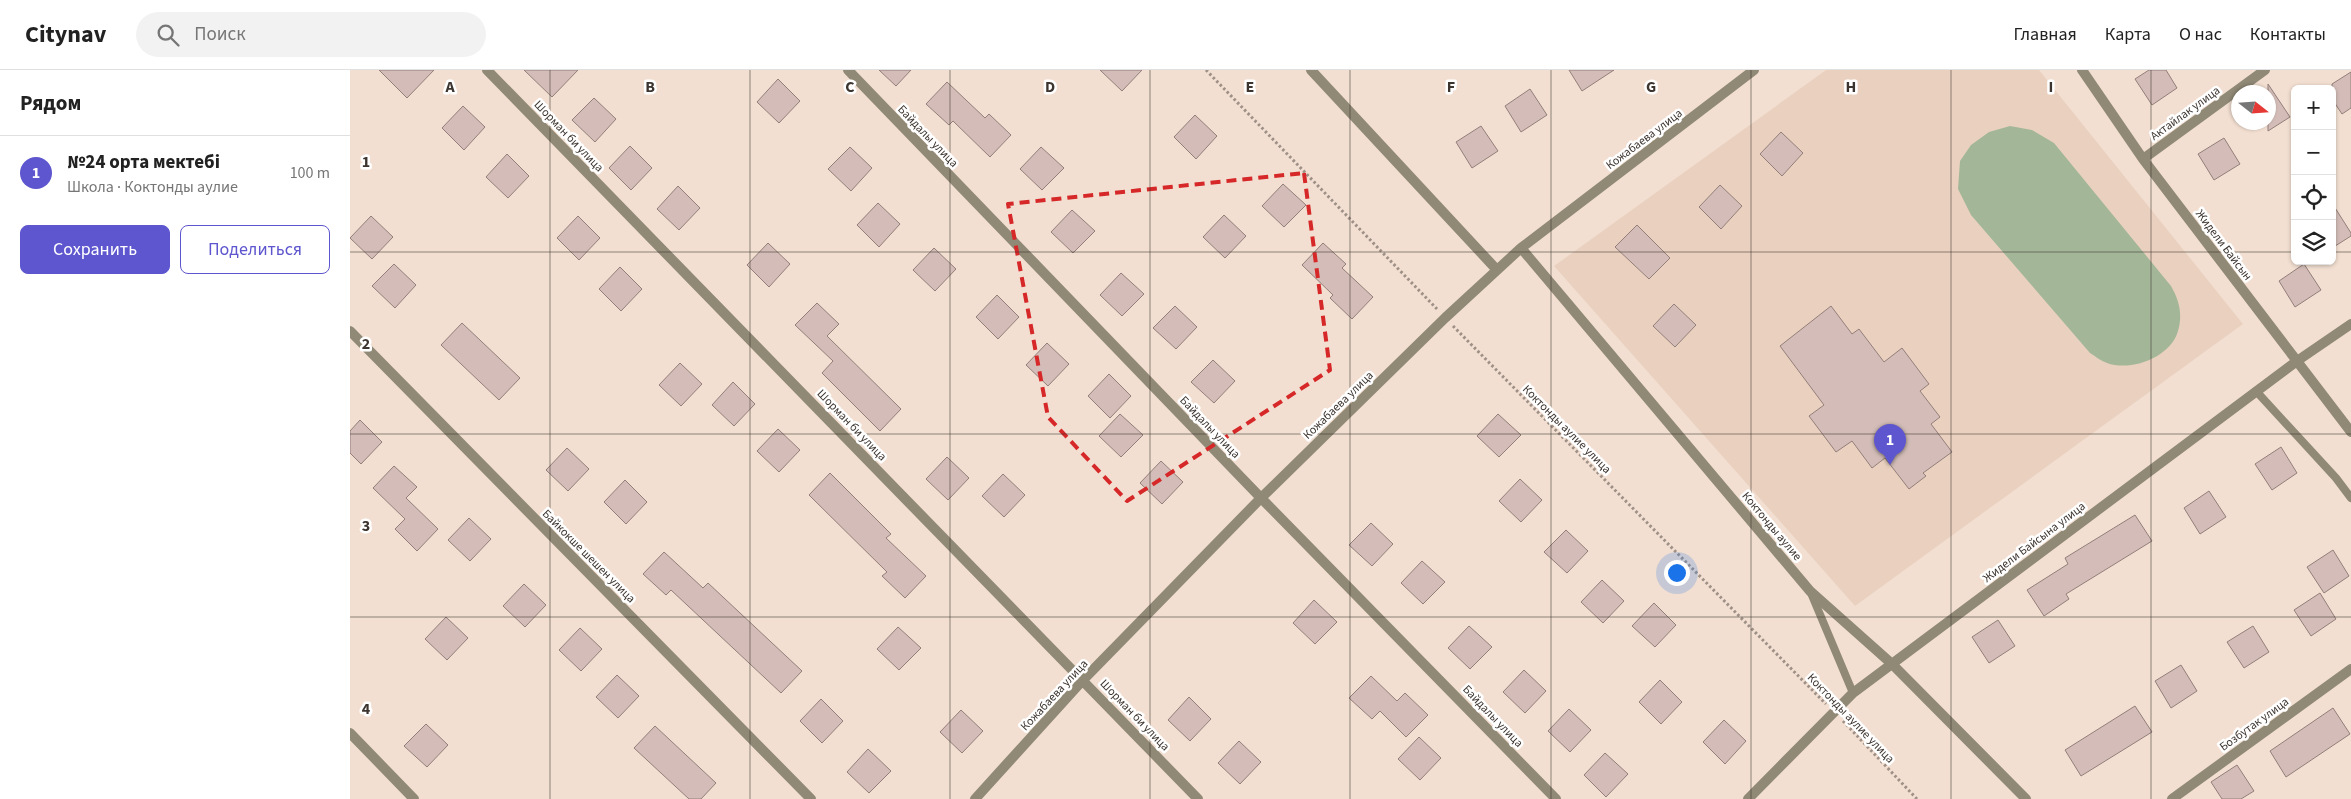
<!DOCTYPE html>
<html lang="ru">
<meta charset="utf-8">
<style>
:root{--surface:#fff;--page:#f2f2f2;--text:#222;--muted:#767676;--line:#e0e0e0;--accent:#5e56ce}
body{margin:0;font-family:"Source Sans 3",sans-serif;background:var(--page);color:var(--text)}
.controls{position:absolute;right:15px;top:15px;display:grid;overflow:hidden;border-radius:8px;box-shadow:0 1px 4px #0004}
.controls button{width:45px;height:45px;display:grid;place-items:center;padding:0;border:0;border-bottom:1px solid var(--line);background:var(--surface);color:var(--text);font:25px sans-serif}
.compass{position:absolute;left:1881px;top:15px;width:45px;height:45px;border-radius:50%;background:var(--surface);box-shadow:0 1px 4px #0004;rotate:107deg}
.you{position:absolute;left:1326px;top:502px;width:18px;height:18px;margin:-12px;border:4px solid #fff;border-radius:50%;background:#1a73e8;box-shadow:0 0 0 8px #1a73e833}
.badge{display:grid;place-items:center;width:32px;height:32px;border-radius:50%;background:var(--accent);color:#fff;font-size:16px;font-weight:700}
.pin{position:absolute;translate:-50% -41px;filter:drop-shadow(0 1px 2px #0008)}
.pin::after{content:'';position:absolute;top:26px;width:18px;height:15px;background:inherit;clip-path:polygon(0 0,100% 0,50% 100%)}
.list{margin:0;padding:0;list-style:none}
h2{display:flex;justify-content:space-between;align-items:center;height:65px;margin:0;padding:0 20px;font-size:21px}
h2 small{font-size:16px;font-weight:400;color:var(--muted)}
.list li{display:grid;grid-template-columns:32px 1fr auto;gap:15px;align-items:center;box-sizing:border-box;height:75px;padding:0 20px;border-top:1px solid var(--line)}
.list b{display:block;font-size:19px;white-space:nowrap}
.list p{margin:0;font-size:16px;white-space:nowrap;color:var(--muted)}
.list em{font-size:16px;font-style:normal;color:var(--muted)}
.actions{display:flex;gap:10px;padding:15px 20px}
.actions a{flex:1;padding:11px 0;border:1px solid var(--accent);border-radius:8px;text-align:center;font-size:18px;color:var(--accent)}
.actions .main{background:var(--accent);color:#fff}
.icon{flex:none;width:28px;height:28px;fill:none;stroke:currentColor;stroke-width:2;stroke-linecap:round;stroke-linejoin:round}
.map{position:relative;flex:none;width:2001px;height:729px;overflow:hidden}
header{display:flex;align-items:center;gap:30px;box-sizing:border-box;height:70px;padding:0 25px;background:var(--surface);border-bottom:1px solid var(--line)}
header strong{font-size:24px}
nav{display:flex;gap:28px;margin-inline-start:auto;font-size:18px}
.search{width:350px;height:45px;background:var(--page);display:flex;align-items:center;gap:12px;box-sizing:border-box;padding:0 18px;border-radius:28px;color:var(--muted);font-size:19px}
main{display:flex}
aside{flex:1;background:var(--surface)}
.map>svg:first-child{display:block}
</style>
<header>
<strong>Citynav</strong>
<div class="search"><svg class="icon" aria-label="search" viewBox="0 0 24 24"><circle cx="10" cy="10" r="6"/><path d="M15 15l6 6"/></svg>Поиск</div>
<nav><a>Главная</a><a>Карта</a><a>О нас</a><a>Контакты</a></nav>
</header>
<main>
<aside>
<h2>Рядом<small></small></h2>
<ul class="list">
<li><span class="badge">1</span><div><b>№24 орта мектебі</b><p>Школа · Коктонды аулие</p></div><em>100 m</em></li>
</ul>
<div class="actions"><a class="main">Сохранить</a><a>Поделиться</a></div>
</aside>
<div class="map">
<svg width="2001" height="729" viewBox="0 0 2001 729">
<rect width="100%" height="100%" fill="#f2dfd1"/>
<!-- built -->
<path fill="#ead1bf" d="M1476 0H1689L1893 254 1505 536 1204 196Z"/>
<!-- green -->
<path fill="#a3b798" d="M1660 56 1682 60 1704 73 1821 216C1829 230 1833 244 1828 261 1821 287 1781 302 1757 293 1751 291 1745 286 1740 283L1621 145 1608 119 1610 91 1621 75 1639 62Z"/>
<!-- building -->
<path fill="#d4bdb8" stroke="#937e79" d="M29 0H84L57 28Z
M174 0H228L202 27Z
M529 0H561L546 16Z
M750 0H792L772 21Z
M1219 0H1264L1232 21Z
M1799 0H1816L1827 18 1802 35 1785 9Z
M2001 2V38L1992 44 1982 29V14Z
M428 9 450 31 429 53 407 32Z
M597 12 635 48 639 44 661 65 640 87 603 51 599 55 576 34Z
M1918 14 1940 47 1918 61Z
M1180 19 1197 45 1171 62 1155 36Z
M244 28 266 49 245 72 222 50Z
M113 36 135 57 114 80 92 58Z
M845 45 867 66 846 89 824 67Z
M1131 56 1148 81 1122 98 1106 72Z
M1431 62 1453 83 1432 106 1410 84Z
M1874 68 1890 94 1864 110 1848 84Z
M280 76 302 98 281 120 259 98Z
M500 77 522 98 501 121 478 99Z
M691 77 714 98 692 120 670 99Z
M157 84 179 106 158 128 136 107Z
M933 114 956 135 934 157 912 136Z
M1370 115 1392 136 1371 159 1349 137Z
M328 116 350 138 329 160 307 139Z
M528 133 550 154 529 177 507 155Z
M1982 133 2001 163V166L1982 178Z
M722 140 745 161 723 183 701 162Z
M874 145 896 166 875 188 853 167Z
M21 146 43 167 22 189 0 168Z
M228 146 250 168 229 190 207 168Z
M1287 155 1320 188 1299 209 1265 177Z
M418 173 440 194 419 217 397 195Z
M973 173 996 194 992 198 1023 227 1002 249 980 228 983 225 952 195Z
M584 178 606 199 585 221 563 200Z
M44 194 66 215 45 238 22 216Z
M1954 194 1971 220 1945 237 1929 211Z
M270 197 292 219 271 241 249 219Z
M771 203 794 224 772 246 750 225Z
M647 225 669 247 648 269 626 247Z
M467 233 489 254 477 266 551 339 530 361 472 303 483 291 445 255Z
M1324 234 1346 255 1325 277 1303 256Z
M825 236 847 257 826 279 803 258Z
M1481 236 1502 264 1509 259 1534 292 1552 278 1579 314 1570 321 1590 347 1581 354 1602 382 1573 403 1576 406 1559 419 1535 388 1522 398 1502 371 1486 382 1459 346 1474 335 1430 276Z
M112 253 170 308 149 330 91 275Z
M697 273 719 294 698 316 676 295Z
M863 290 885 311 864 333 841 312Z
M330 293 352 314 331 336 309 315Z
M759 304 781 326 760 348 738 326Z
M383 312 405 334 384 356 362 335Z
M770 344 793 365 771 387 749 366Z
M1148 344 1171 365 1149 387 1127 366Z
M10 350 32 372 11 394 0 383V361Z
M428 359 450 380 429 402 407 381Z
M1931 377 1947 403 1922 420 1905 394Z
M217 378 239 399 218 421 196 400Z
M597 387 619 408 598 430 576 409Z
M811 391 833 412 812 434 790 413Z
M44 396 67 417 56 428 88 459 67 481 45 459 55 449 23 418Z
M480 403 541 464 536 468 576 506 555 528 532 506 537 502 459 425Z
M653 404 675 425 654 447 632 426Z
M1170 409 1192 430 1171 452 1149 431Z
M275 410 297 432 276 454 254 432Z
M1859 421 1876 447 1850 464 1834 438Z
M1785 445 1802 471 1716 524 1719 529 1694 546 1677 520 1718 494 1715 488Z
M119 448 141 469 120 491 98 470Z
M1021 453 1043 474 1022 496 999 475Z
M1216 460 1238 481 1217 503 1194 482Z
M1983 480 1999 506 1974 523 1957 497Z
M314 482 353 518 358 513 452 601 431 623 321 520 316 525 293 504Z
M1072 491 1095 512 1073 534 1051 513Z
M1252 510 1274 531 1253 553 1231 532Z
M174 514 196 535 175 557 153 536Z
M1970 523 1986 549 1961 566 1944 540Z
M964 530 987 552 965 574 943 553Z
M1304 533 1326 555 1305 577 1282 556Z
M96 547 118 568 97 590 75 569Z
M1648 550 1665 576 1639 593 1622 567Z
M1119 556 1142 577 1120 599 1098 578Z
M1903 556 1919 582 1894 598 1877 572Z
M548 557 571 578 549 600 527 579Z
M230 558 252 579 231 601 209 580Z
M1831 595 1847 621 1821 638 1805 611Z
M1174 600 1196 621 1175 643 1153 622Z
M267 605 289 626 268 648 246 627Z
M1021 606 1047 631 1055 623 1078 645 1056 667 1030 641 1022 649 999 628Z
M1310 610 1332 632 1311 654 1289 632Z
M839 627 861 649 840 671 818 650Z
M471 629 493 651 472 673 450 651Z
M1785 636 1802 662 1731 706 1715 680Z
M1983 638 2000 664 1936 707 1920 681Z
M1219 639 1241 660 1220 682 1198 661Z
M611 640 633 661 612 683 590 662Z
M1374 650 1396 671 1375 694 1353 672Z
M76 654 98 675 77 697 54 676Z
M305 656 366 713 351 729H339L284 678Z
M1069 667 1091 688 1070 710 1048 689Z
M889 671 911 692 890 714 868 693Z
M518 679 541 701 519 723 497 702Z
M1255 683 1278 704 1256 727 1234 705Z
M1887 695 1904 721 1891 729H1872L1861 712Z"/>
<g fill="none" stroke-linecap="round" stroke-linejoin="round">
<!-- path -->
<path stroke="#9e9086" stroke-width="3" stroke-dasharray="2.5 2.5" stroke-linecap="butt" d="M856 0 1087 239
M1103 256 1476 634
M1493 651 1567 729"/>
<!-- lane -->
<path stroke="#908976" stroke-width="8" d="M1906 321 1986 408 2001 428
M1461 523 1503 623"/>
<!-- street -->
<path stroke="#908976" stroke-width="10" d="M137 0 848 729
M498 0 911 428 1206 729
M961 0 1147 200
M1732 0 1793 89 2001 362
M1793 89 1915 0
M1171 178 1460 521 1542 594 1676 729
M0 261 461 729
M0 663 64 729
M625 729 733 610 911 428 1095 248 1171 178 1404 0
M1398 729 1503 623 1947 291 2001 254
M1822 729 2001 599"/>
</g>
<!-- marked area -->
<path fill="none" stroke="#d62828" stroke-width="4" stroke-dasharray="10 6" stroke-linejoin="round" d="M954 103 980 300 777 431 698 347 658 134Z"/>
<!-- grid -->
<path fill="none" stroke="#3c342f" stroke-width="1" stroke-opacity="0.55" d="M200 0V729M400 0V729M600 0V729M800 0V729M1000 0V729M1201 0V729M1401 0V729M1601 0V729M1801 0V729M0 182H1945M1982 182H2001M0 364H2001M0 547H2001"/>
<g text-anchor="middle" stroke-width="5" stroke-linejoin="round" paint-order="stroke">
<!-- street labels -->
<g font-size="12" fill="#3c342f" stroke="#fff">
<text transform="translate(1835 43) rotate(-36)" y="4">Актайлак улица</text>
<text transform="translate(219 66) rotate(46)" y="4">Шорман би улица</text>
<text transform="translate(578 66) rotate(46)" y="4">Байдалы улица</text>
<text transform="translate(1294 69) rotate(-37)" y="4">Кожабаева улица</text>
<text transform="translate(1874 175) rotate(53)" y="4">Жидели Байсын</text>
<text transform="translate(988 335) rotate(-44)" y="4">Кожабаева улица</text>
<text transform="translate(502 355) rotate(46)" y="4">Шорман би улица</text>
<text transform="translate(860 357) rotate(46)" y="4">Байдалы улица</text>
<text transform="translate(1217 359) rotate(45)" y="4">Коктонды аулие улица</text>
<text transform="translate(1422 456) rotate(50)" y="4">Коктонды аулие</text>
<text transform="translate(1684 472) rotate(-37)" y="4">Жидели Байсына улица</text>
<text transform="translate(239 486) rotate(45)" y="4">Байкокше шешен улица</text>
<text transform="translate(704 625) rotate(-47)" y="4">Кожабаева улица</text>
<text transform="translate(785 645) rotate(46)" y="4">Шорман би улица</text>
<text transform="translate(1143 646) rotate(46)" y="4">Байдалы улица</text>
<text transform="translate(1501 648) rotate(46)" y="4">Коктонды аулие улица</text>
<text transform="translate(1904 654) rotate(-36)" y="4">Бозбутак улица</text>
</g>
</g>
<g font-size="16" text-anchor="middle" font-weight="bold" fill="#3c342f" stroke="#fff" stroke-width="5" stroke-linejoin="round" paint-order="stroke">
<text x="100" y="22">A</text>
<text x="300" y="22">B</text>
<text x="500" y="22">C</text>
<text x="700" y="22">D</text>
<text x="900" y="22">E</text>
<text x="1101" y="22">F</text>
<text x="1301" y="22">G</text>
<text x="1501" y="22">H</text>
<text x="1701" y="22">I</text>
<text x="16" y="97">1</text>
<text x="16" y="279">2</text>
<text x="16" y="461">3</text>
<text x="16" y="644">4</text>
</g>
</svg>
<div class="controls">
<button>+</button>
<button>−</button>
<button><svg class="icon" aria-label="locate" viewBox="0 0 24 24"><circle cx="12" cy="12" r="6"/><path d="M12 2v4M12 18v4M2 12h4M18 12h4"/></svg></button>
<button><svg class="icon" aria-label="layers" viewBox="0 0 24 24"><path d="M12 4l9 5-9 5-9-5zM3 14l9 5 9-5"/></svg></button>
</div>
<svg class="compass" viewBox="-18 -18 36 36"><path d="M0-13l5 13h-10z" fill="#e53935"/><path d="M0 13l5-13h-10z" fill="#767676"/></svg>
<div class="you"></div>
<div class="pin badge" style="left:1540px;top:395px">1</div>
</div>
</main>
